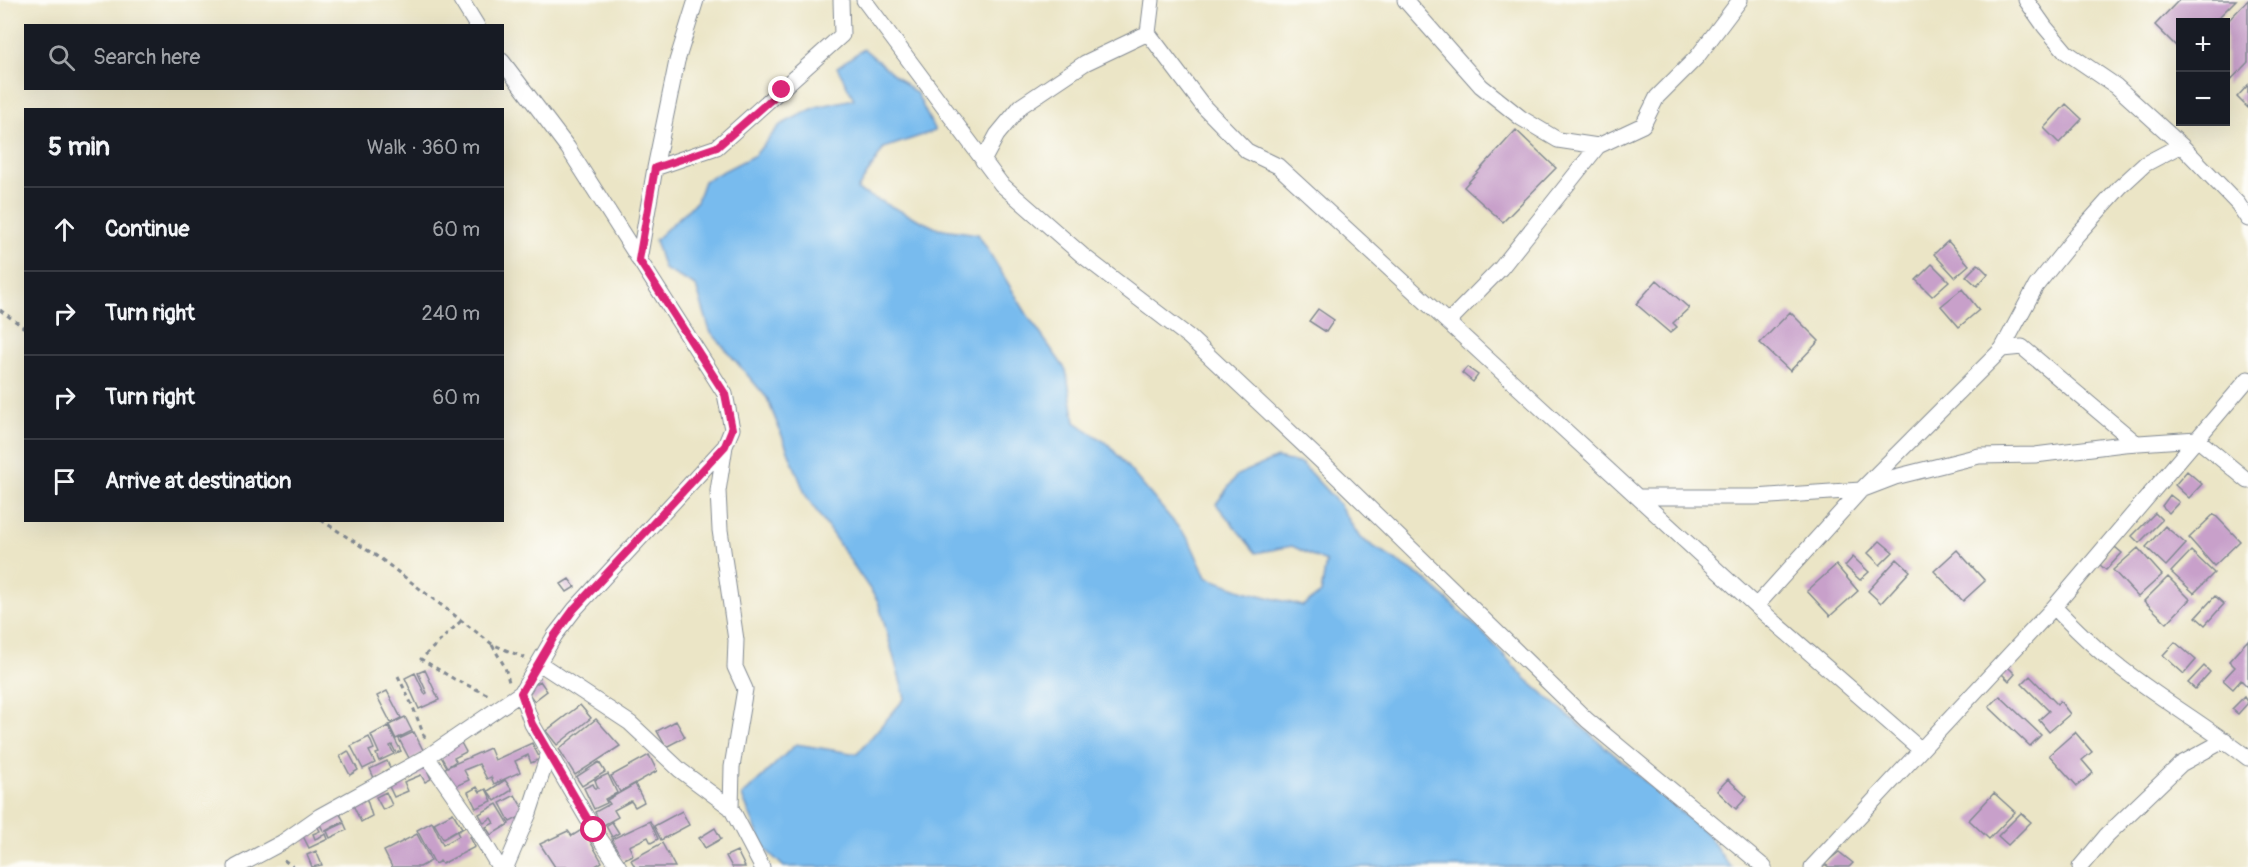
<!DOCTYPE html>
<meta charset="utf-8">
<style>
:root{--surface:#171b24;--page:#20242c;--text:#f1f3f6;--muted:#9ea1a6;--line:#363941}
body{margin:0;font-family:Pangolin,sans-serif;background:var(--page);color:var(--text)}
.controls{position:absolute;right:18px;top:18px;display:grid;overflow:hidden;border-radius:0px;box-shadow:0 6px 24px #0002}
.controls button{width:54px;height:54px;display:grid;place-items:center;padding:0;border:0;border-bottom:2px solid var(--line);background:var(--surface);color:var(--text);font:30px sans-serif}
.stop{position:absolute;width:18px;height:18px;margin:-14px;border:4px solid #db2777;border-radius:50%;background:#fff}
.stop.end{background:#db2777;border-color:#fff;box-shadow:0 2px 6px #0008}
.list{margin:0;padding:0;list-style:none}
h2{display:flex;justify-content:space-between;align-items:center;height:78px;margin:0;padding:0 24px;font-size:26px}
h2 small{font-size:20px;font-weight:400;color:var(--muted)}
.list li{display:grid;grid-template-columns:39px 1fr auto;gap:18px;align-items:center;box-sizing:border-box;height:84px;padding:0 24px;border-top:2px solid var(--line)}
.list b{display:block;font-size:22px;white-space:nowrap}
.list em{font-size:20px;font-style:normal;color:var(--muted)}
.icon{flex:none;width:33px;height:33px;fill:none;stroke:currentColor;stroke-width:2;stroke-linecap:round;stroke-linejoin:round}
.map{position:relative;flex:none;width:2248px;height:867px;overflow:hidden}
.search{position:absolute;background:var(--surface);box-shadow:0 6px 24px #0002;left:24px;top:24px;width:480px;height:66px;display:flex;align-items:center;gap:15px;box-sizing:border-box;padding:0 21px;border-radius:0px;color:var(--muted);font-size:22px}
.panel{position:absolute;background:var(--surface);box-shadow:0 6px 24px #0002;left:24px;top:108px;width:480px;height:414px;border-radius:0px}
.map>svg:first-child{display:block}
</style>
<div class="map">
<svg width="2248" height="867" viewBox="0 0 2248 867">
<rect width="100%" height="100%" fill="#fdfcf7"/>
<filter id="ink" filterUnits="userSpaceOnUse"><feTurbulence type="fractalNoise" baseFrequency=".0167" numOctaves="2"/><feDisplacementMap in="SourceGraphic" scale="12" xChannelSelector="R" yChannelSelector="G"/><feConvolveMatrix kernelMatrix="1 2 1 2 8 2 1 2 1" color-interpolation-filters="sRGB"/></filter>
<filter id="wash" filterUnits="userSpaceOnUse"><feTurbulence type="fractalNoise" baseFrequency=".008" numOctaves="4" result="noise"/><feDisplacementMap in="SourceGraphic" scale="24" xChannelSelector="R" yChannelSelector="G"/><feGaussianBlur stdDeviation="1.35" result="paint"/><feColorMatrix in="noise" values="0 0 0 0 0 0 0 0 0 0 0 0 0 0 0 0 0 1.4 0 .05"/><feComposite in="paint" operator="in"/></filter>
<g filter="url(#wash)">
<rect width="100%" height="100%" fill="#ebe5c6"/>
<!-- water -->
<path fill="#78bbee" stroke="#4a75a6" stroke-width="1.5" d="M864 49 917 94 935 131 884 148 857 190 936 228 978 234 1028 316 1066 370 1075 422 1109 445 1189 540 1206 577 1244 591 1303 606 1321 593 1326 562 1292 546 1256 553 1216 504 1237 475 1277 458 1302 464 1339 504 1360 538 1425 579 1486 636 1526 679 1709 836 1726 862 1733 867H784L764 848 742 796 796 744 857 754 905 698 878 601 806 496 767 398 710 331 696 286 664 269 655 240 697 201 704 181 755 155 780 125 816 107 854 99 837 67Z"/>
<g id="blocks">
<!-- building -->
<path fill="#c8a0ca" d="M2179 0H2236L2214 22H2180V50L2155 25Z
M2248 0V62L2226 85V23Z
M2248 85V108L2237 97Z
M2066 104 2082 119 2059 143 2044 128Z
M1516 130 1556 168 1503 222 1464 187Z
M1948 241 1969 265 1955 277 1934 254Z
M1932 264 1949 281 1932 296 1916 280Z
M1978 264 1988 274 1977 286 1966 276Z
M1657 280 1689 308 1673 323 1677 327 1670 333 1636 304Z
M1962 289 1979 310 1959 327 1941 306Z
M1318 309 1334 320 1326 332 1309 321Z
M1790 312 1819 341 1790 371 1760 343Z
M1467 367 1478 375 1473 382 1462 373Z
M2187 471 2202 484 2189 498 2175 485Z
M2170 495 2179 502 2169 513 2162 506Z
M2155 513 2162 520 2139 543 2132 536Z
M2214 514 2240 541 2214 566 2189 538Z
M2165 526 2186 544 2166 566 2146 547Z
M1880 541 1893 552 1880 565 1868 553Z
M2115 547 2122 553 2106 570 2100 565Z
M2138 548 2162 575 2138 597 2113 570Z
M1957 550 1985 581 1963 601 1934 571Z
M2191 551 2214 573 2194 593 2171 572Z
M1853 557 1869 572 1860 580 1845 566Z
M1897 559 1910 571 1881 603 1868 591Z
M1836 565 1858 591 1830 616 1807 591Z
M2168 577 2190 599 2167 623 2144 601Z
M569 579 575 587 567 592 561 584Z
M2215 596 2224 604 2205 625 2196 617Z
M2248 640V687L2241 680 2233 689 2223 680 2235 667 2229 661Z
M2175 642 2196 660 2184 674 2163 655Z
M2204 666 2210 672 2195 689 2188 683Z
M2008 667 2015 674 2009 681 2001 673Z
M425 670 439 700 419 709 405 678 415 673 425 694 427 693 418 673Z
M2030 676 2057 704 2060 701 2070 714 2049 732 2039 720 2049 711 2022 684Z
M540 681 547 691 534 701 527 691Z
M387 691 401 718 391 723 377 696Z
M2000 696 2041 735 2030 746 1989 707Z
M2244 697 2248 703 2238 714 2232 709Z
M580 705 591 718 557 745 546 731Z
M405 717 412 731 396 739 389 725Z
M596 719 620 746 575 775 559 749Z
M676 721 685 737 666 747 657 731Z
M388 726 401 751 396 753 392 745 390 746 394 754 379 761 376 754 379 753 371 735Z
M414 732 424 752 410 760 399 739Z
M2075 732 2092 752 2082 760 2093 773 2077 786 2049 755Z
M369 737 374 749 369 751 375 763 363 769 351 746Z
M460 741 466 752 454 758 456 761 447 767 439 753Z
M532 743 540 759 531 763 528 755 515 761 520 772 494 784 491 777 487 779 479 764 464 770 469 780 454 787 445 768 490 748 495 760Z
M348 751 358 770 350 775 340 756Z
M649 755 657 771 620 792 611 776Z
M387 761 390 768 383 772 384 775 375 780 370 769Z
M599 762 605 772 582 786 576 777Z
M425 765 431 779 425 782 421 775 404 782 408 791 394 797 387 782Z
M608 774 617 793 605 799 607 803 594 809 584 788 593 784 595 788H598L595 780Z
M1728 779 1747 797 1736 809 1717 791Z
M505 780 512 790 495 801 488 791Z
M635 784 644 802 635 807 631 801 614 810 618 817 602 826 595 812 610 804 607 800Z
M477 787 480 792 486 789 492 801 476 808 468 792Z
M386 792 392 805 383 810 376 797Z
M1994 793 2015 812 1989 839 1969 820Z
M515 795 526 814 510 822 500 803Z
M366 797 372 816 361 822 352 803Z
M497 804 509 824 491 835 486 827 494 823 491 818 484 823 479 814Z
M338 811 344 821 324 832 318 821Z
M682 811 689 825 661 840 654 826Z
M453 813 462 828 443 839 434 823Z
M2021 813 2031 822 2008 845 1998 836Z
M650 821 658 839 651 843 648 837 629 846 633 855 622 860 612 839Z
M432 822 443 845 459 836 457 832 470 824 475 834 470 837 475 847 442 864 440 861 435 864 417 830Z
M612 822 619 833 612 837 606 826Z
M344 823 347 830 330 838 327 831Z
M316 824 320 831 313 834 315 839 326 834 328 839 309 848 301 832Z
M715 828 721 839 705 848 699 838Z
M583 829 602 862 594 867H555L540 844 568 831 572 836Z
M417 834 431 861 420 867H392L384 851Z
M662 843 675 867H635L631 860Z
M316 851 322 865 312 867 307 855Z
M737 851 745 867H732L726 856Z
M1839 852 1853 863 1849 867H1829L1824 864Z"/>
</g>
</g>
<g filter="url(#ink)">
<use href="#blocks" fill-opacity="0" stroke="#838a92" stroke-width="1.5"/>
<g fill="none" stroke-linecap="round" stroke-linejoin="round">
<defs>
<path id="street" d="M461 0 477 26
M864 0 1001 184 1082 255 1189 337 1322 462 1587 720 1764 867
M1152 0 1148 33 1204 107 1247 151 1278 166 1756 606 1921 750
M1405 0 1481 86 1521 118 1558 140 1598 146 1643 125 1657 97 1697 57 1740 0
M2026 0 2045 27 2066 52 2116 86 2181 145 2238 204 2248 219
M502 61 568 148 725 394 732 429 725 446 575 609 555 635 521 693 532 724 594 830 619 867
M983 161 997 135 1021 106 1085 63 1148 33
M655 168 717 147 842 35 841 0
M639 260 655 168 677 61 696 0
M1448 322 1501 268 1598 146
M2002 349 2036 286 2077 235 2120 187 2145 164 2181 145
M725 446 718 491 720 530 736 640 735 667 745 689 732 767 731 808 762 867
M1638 497H1755L1861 490 2002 349 2022 347 2136 443
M1756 606 1861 490 1895 477 1979 456 2035 455 2124 444 2197 439 2248 481
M2054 607 2248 379
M539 663 630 723 680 770 731 808
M427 757 469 817 499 867
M236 867 283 842 320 816 427 757 521 693
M506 867 529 813 549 752
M1812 867 2054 607C2073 626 2091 645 2112 661 2155 696 2204 724 2248 758
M2080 867 2106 836 2181 764 2225 740"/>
</defs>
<!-- street casing -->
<use href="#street" stroke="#838a92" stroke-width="17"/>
<!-- path -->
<path stroke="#838a92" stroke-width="3" stroke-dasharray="4.5 4.5" stroke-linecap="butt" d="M0 310 26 329
M321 520 381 559 492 644 525 658
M461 621 421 659 454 679 491 696
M492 645 505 667 509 682
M398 676 413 707 426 741
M284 860 293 867"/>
<!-- street -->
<use href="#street" stroke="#fff" stroke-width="15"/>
</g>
</g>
<g fill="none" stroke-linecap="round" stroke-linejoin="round" filter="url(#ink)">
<!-- route -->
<path stroke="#db2777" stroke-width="8" d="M594 830 532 724 521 693 555 635 574 609 725 446 732 429 725 394 639 260 655 168 717 147 782 90"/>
</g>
</svg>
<div class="controls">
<button>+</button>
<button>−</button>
</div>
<div class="stop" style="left:594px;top:830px"></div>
<div class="stop end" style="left:782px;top:90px"></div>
<div class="search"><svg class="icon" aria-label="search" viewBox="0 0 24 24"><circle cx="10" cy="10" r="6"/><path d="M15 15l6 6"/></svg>Search here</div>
<section class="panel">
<h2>5 min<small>Walk · 360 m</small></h2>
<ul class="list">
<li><svg class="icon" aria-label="ahead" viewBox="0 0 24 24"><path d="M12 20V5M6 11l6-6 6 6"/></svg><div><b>Continue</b></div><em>60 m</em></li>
<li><svg class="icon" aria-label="right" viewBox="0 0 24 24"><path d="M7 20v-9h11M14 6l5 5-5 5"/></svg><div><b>Turn right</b></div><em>240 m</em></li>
<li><svg class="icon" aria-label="right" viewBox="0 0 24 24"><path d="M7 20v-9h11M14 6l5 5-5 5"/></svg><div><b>Turn right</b></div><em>60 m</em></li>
<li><svg class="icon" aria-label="arrive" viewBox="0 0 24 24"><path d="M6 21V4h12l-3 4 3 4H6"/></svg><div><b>Arrive at destination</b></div></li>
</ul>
</section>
</div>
